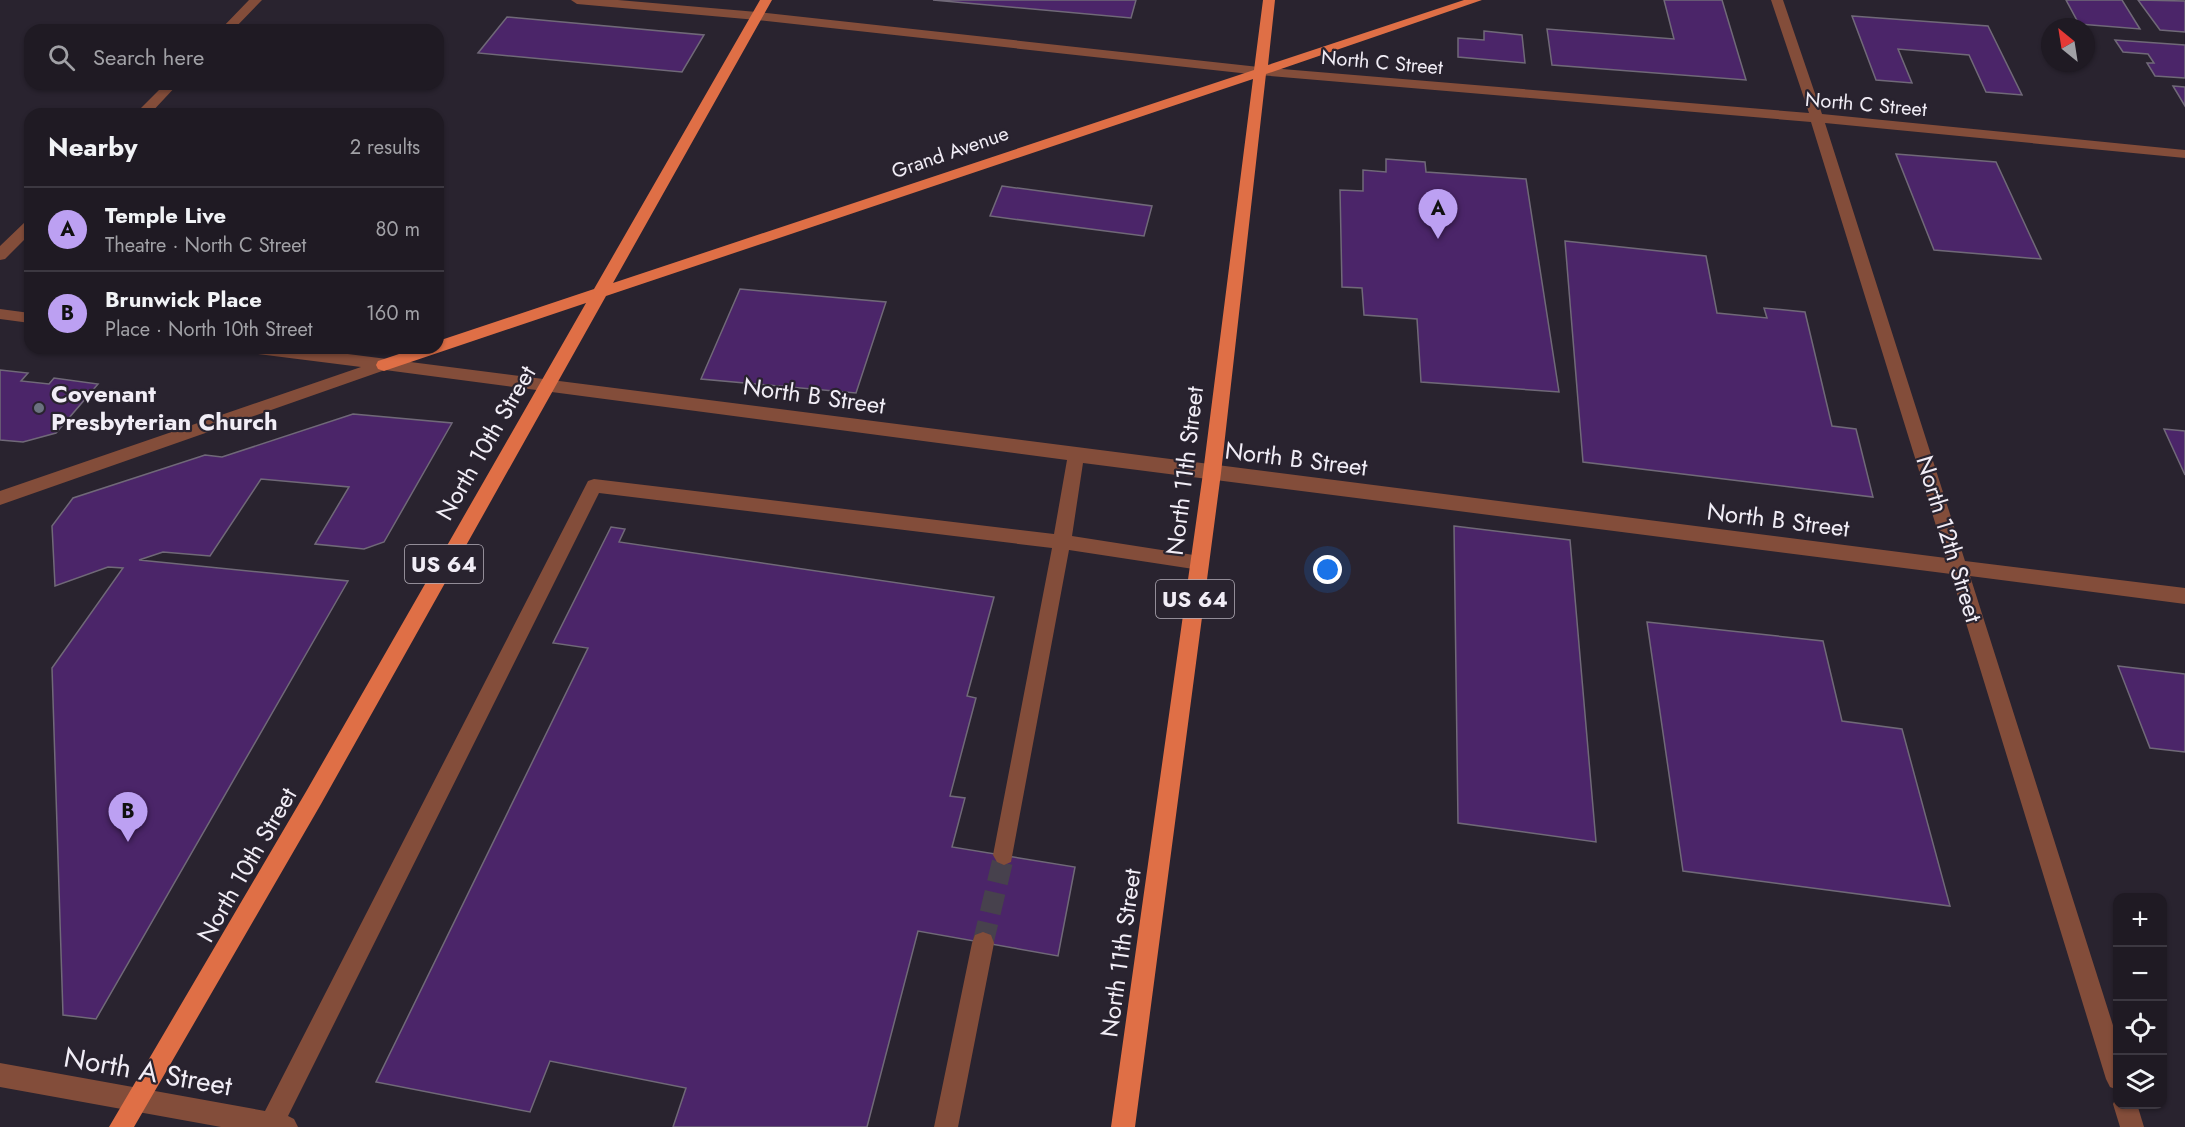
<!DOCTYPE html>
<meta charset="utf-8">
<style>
:root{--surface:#1f1a23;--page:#27232b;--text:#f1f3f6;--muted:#a1a1a6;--line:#3c3841;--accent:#bca0f2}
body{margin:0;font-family:Jost,sans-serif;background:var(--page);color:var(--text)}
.controls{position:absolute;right:18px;bottom:18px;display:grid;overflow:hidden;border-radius:12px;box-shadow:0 2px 4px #0004}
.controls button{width:54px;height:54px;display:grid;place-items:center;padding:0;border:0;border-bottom:2px solid var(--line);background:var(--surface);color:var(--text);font:30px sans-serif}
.compass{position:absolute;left:2041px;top:18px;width:54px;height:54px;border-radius:50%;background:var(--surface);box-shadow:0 2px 4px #0004;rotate:330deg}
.you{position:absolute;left:1328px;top:570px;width:21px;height:21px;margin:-15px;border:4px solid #fff;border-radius:50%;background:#1a73e8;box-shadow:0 0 0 9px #1a73e833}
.badge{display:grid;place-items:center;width:39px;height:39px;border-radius:50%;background:var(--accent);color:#111;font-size:20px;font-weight:700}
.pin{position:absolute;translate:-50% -50px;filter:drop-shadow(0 2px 3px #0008)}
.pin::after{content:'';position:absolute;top:32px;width:21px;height:18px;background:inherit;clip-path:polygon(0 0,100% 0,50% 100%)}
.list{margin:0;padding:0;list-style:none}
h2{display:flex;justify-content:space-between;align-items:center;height:78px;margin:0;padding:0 24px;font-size:26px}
h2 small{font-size:20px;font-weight:400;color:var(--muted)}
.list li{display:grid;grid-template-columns:39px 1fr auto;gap:18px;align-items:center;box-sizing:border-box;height:84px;padding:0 24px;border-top:2px solid var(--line)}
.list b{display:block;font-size:22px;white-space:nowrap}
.list p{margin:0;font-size:20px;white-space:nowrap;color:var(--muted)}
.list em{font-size:20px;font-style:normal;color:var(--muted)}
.icon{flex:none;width:33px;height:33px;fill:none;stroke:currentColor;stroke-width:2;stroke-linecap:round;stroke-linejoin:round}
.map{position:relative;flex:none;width:2185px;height:1127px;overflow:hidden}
.search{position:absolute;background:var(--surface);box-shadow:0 2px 4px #0004;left:24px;top:24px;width:420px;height:66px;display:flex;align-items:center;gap:15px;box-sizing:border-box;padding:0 21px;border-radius:18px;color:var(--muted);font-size:22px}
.panel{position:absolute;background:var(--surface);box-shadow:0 2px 4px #0004;left:24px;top:108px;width:420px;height:246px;border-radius:18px}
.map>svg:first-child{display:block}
</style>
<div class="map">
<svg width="2185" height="1127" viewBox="0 0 2185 1127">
<rect width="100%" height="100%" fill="#29232f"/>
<!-- building -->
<path fill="#4b2569" stroke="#706978" stroke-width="1.5" d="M933 0H1136L1131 18Z
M1664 0H1722L1746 80 1552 65 1547 29 1674 39Z
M2066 0H2122L2140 29 2079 24Z
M2138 0 2185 1V32L2160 30Z
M1852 16 1988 26 2022 95 1986 92 1969 55 1898 49 1912 83 1876 80Z
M507 17 704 35 682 72 478 53Z
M1484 31 1522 35 1525 63 1458 57V38L1484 40Z
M2115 40 2185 45V78L2155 76 2147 63H2154L2148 54 2123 52Z
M2173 86 2185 87V106Z
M1896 154 1996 162 2041 259 1934 250Z
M1386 159 1425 162 1426 172 1526 179 1559 392 1421 382 1417 319 1364 315 1362 288 1342 287 1340 190 1363 191V170L1386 172Z
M1002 186 1152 206 1144 236 990 216Z
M1565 241 1706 256 1717 313 1767 318 1764 308 1805 312 1832 426 1856 429 1873 497 1583 462Z
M740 289 886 302 856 393 701 379Z
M0 370 28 373 21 381 49 384 54 378 98 384 56 433 23 442 0 440Z
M353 414 452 423 384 542 364 549 315 544 349 487 261 479 210 556 163 552 139 560 348 581 96 1019 63 1015 52 668 123 568 108 567 55 586 52 526 73 498 205 455 222 457Z
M2164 429 2185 431V475Z
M1454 526 1570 540 1596 842 1458 823Z
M611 527 625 529 619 542 994 597 967 696 976 698 950 796 965 798 952 847 1075 867 1058 956 918 931 867 1127H673L686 1088 550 1061 530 1112 376 1082 588 648 553 643Z
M1647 622 1823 641 1842 721 1902 729 1950 906 1683 871Z
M2118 666 2185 674V752L2150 748Z"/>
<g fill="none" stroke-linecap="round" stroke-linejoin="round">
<!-- minor-tunnel -->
<path stroke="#47414d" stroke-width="21" stroke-dasharray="21 10" stroke-linecap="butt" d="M983 943 1004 855"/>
<!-- minor -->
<path fill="#834d3a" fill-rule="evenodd" d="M249 0H262L233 30H220Z
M571 0H618L757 12 1259 67 1809 113 1771 0H1783L1822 114 2185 150V158L1825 123 1965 561 2185 588V604L1970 576 2118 1041V1090L2110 1087 2106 1079 1951 574 1083 463 1072 536 1200 556 1206 558 1209 563 1206 568 1200 570 1069 550 1011 862 1004 865 997 862 993 855 1052 548 599 493 288 1116 294 1119 298 1127H221L0 1087V1063L265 1111 588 481 594 479 1054 534 1067 460 385 370 0 505V491L361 367 258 354 250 348H301L1946 558 1811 122 1259 75 757 20 577 4Z
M165 84H178L150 114H135Z
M30 220V234L5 259 0 260V246L25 222Z
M0 309 30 313V323L0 319Z
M983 932 991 935 994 943 958 1127H934L972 943 975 935Z
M2117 1096 2118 1104H2137L2144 1127H2120L2113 1104Z"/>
<!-- major -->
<path fill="#df6f46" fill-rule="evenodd" d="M760 0H772L613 283 1254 70 1263 0H1275L1268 65 1464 0H1482L1266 74 1221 473 1135 1127H1111L1203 473 1253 79 606 296 321 804 134 1127H109L307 790 586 303 384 371 378 369 376 365 378 361 417 348H438V341L594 289Z"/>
</g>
<!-- markers -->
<circle fill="#6b7280" stroke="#29232f" stroke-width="2" cx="39" cy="408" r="6"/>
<g text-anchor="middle" stroke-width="4.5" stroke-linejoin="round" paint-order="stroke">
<!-- far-street labels -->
<g font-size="20" fill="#f1edf6" stroke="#29232f">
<text transform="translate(1382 62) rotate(5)" y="7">North C Street</text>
<text transform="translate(1866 104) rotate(5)" y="7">North C Street</text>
<text transform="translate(950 152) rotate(-19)" y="7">Grand Avenue</text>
</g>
<!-- shield labels -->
<g fill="#29232f" stroke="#b5b0ba" stroke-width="1.5">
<rect x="405" y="545" width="78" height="38" rx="4.5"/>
<rect x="1156" y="580" width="78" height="38" rx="4.5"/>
</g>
<g font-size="22" font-weight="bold" fill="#f1edf6">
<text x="444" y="572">US 64</text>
<text x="1195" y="607">US 64</text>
</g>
<!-- poi labels -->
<g font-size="24" font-weight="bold" fill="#f1edf6" stroke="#29232f" text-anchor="start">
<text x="51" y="402">Covenant<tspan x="51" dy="28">Presbyterian Church</tspan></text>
</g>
<!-- street labels -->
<g font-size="24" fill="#f1edf6" stroke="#29232f">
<text transform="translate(814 396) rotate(8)" y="8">North B Street</text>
<text transform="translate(486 443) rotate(-60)" y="8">North 10th Street</text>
<text transform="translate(1296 459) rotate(7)" y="8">North B Street</text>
<text transform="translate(1185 471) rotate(-83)" y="8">North 11th Street</text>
<text transform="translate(1778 520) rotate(7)" y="8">North B Street</text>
<text transform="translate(1949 539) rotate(73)" y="8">North 12th Street</text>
<text transform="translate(247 865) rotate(-60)" y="8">North 10th Street</text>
<text transform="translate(1121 953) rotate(-82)" y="8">North 11th Street</text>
</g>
<!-- near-street labels -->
<g font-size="28" fill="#f1edf6" stroke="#29232f">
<text transform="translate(148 1071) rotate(10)" y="10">North A Street</text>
</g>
</g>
</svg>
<div class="controls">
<button>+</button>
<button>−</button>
<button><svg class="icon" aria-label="locate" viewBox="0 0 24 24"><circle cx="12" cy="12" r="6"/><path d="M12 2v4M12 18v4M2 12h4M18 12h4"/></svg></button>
<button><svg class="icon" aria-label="layers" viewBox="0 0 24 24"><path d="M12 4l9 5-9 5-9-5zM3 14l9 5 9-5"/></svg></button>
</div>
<svg class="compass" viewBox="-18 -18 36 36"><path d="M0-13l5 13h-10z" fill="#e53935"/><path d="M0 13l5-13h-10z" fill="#a1a1a6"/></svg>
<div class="you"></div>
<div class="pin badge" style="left:1438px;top:239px">A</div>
<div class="pin badge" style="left:128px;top:842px">B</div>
<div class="search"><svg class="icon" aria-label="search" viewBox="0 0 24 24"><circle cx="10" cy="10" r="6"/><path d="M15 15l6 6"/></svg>Search here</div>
<section class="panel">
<h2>Nearby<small>2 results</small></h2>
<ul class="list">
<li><span class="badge">A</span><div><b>Temple Live</b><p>Theatre · North C Street</p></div><em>80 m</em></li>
<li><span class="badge">B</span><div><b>Brunwick Place</b><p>Place · North 10th Street</p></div><em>160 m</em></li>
</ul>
</section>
</div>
